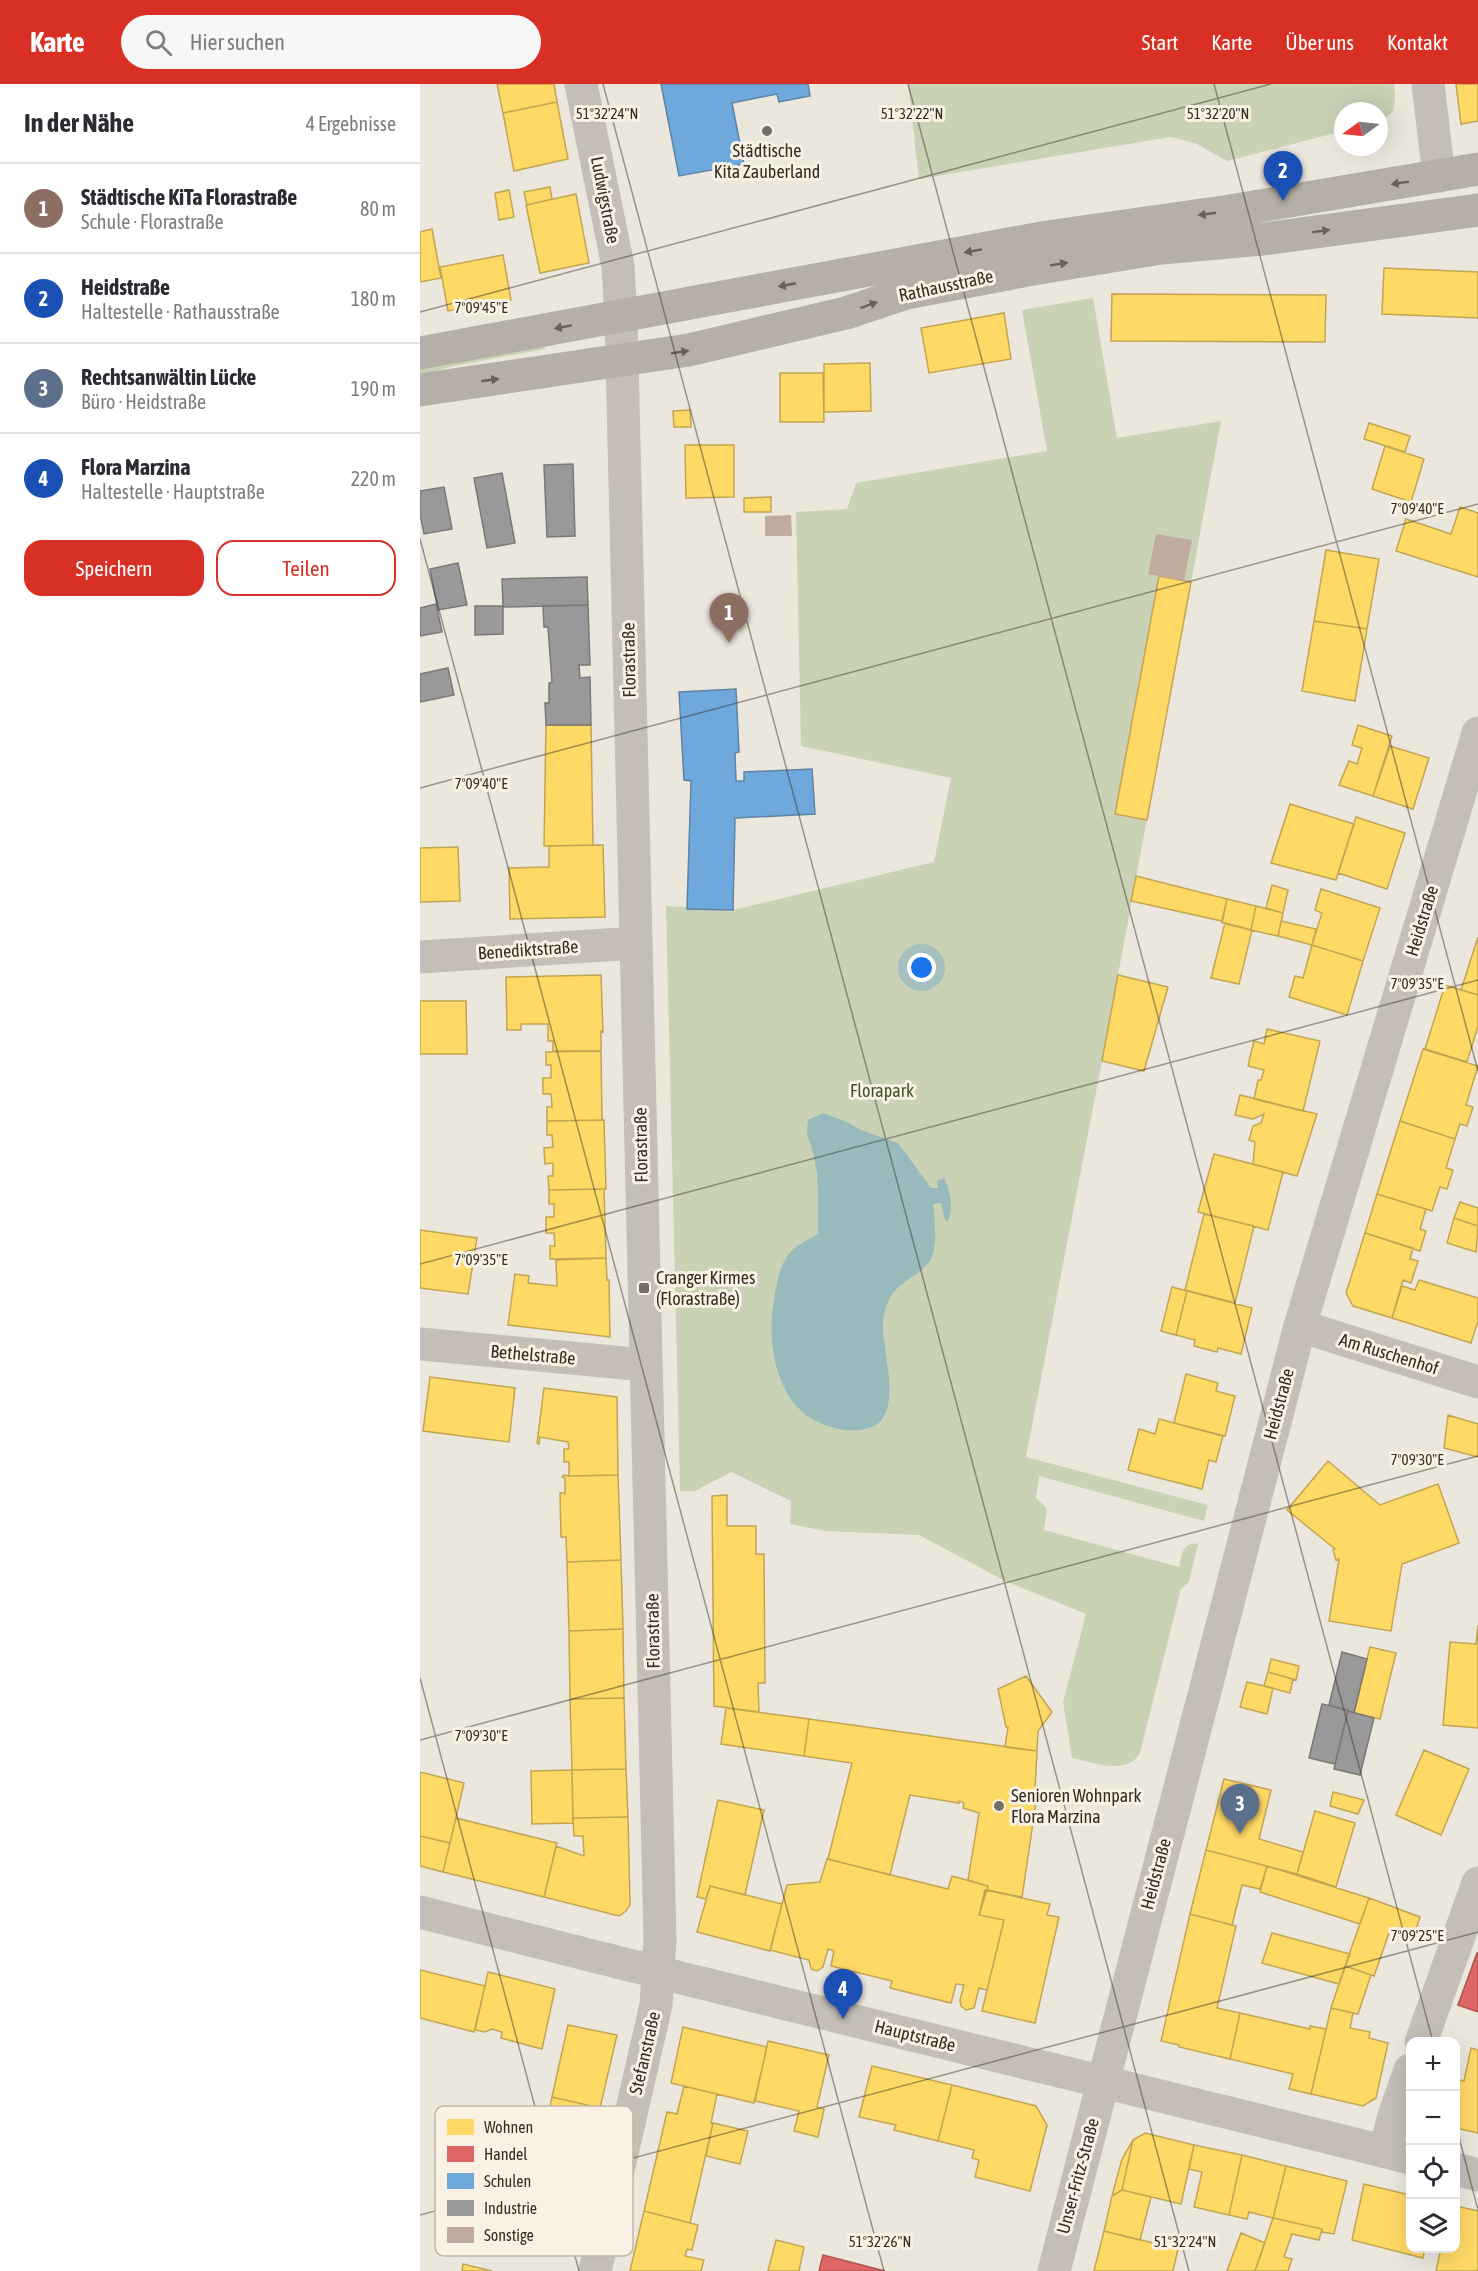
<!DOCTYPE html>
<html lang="de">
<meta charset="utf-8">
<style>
:root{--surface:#fff;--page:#f7f7f7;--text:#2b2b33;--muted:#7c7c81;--line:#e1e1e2;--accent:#d93025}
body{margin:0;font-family:"Asap Condensed",sans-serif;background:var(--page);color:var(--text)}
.controls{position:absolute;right:18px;bottom:18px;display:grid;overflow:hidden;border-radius:12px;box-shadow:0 6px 24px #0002}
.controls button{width:54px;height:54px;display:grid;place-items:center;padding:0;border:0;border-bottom:2px solid var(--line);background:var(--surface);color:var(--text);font:30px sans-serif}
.compass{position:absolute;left:914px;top:18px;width:54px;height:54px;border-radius:50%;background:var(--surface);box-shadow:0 6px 24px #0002;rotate:255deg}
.you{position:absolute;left:502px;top:884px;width:21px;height:21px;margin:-15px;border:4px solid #fff;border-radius:50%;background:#1a73e8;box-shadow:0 0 0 9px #1a73e833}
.badge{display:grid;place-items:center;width:39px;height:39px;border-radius:50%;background:var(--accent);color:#fff;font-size:20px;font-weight:700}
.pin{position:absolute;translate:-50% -50px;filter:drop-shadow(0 2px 3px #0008)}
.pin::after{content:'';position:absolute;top:32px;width:21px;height:18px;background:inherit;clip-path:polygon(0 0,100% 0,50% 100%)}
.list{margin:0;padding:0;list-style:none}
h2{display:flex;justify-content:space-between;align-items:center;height:78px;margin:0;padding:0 24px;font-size:26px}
h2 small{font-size:20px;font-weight:400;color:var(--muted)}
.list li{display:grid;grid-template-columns:39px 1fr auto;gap:18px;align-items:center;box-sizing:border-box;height:90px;padding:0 24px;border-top:2px solid var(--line)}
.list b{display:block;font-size:22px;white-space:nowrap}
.list p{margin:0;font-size:20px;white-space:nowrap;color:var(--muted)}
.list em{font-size:20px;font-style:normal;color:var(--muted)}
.actions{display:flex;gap:12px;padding:18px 24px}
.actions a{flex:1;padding:14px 0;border:2px solid var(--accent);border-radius:18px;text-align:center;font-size:21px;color:var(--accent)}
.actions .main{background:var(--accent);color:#fff}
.icon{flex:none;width:33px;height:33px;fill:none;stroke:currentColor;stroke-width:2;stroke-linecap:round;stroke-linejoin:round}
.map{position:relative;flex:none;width:1058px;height:2187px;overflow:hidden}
header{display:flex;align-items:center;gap:36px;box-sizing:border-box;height:84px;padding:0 30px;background:var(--accent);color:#fff}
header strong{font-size:28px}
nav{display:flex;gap:33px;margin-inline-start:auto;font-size:21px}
.search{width:420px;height:54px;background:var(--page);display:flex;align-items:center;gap:15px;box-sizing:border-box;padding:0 21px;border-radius:33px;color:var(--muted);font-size:22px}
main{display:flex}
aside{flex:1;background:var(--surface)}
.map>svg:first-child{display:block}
</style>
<header>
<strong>Karte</strong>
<div class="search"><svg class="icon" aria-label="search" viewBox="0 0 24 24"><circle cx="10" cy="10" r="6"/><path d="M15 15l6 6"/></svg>Hier suchen</div>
<nav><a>Start</a><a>Karte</a><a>Über uns</a><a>Kontakt</a></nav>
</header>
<main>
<aside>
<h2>In der Nähe<small>4 Ergebnisse</small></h2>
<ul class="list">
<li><span class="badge" style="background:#8d6e63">1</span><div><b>Städtische KiTa Florastraße</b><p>Schule · Florastraße</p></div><em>80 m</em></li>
<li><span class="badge" style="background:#1a4fb4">2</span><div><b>Heidstraße</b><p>Haltestelle · Rathausstraße</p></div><em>180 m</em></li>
<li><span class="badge" style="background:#5c6f8a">3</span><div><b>Rechtsanwältin Lücke</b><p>Büro · Heidstraße</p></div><em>190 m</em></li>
<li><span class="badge" style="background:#1a4fb4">4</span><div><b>Flora Marzina</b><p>Haltestelle · Hauptstraße</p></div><em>220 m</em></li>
</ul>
<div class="actions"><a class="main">Speichern</a><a>Teilen</a></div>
</aside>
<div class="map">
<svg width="1058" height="2187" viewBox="0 0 1058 2187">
<rect width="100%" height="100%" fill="#ece7dd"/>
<!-- green -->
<path fill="#cad2b6" d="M488 0H974L975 14 973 28 959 38V27H923V47L807 77 777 60 751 53 499 95Z
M673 214 697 354 801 337 682 977 606 1373 788 1421 784 1437 619 1392 616 1414 621 1418 627 1425 624 1446 759 1483C762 1472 762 1457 778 1460L769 1498 761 1505 720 1669C707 1692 672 1678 652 1674L643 1618 666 1530 585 1497 499 1451 405 1447 370 1440 371 1417 311 1388 275 1407H260L246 822 313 826 514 778 531 694 381 662 376 428 427 425 436 399 627 367 602 226Z
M123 257 125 265 34 282 0 292V279Z"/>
<!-- water -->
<path fill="#99babd" d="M403 1029 427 1038 441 1046 478 1059 511 1104H518L517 1097 524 1094C530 1107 534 1124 528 1137L525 1136 521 1119 513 1120C515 1138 518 1160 510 1177 498 1193 475 1199 468 1218 465 1224 463 1233 463 1240 462 1266 484 1329 452 1343 439 1348 424 1347 411 1343 355 1328 345 1259 355 1210 357 1197 360 1182 368 1171 376 1161 387 1156 398 1150 397 1126 400 1098 394 1073 391 1056 385 1057 388 1036Z"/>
<!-- homes -->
<path fill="#ffd966" stroke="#c2a552" stroke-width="1.5" d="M77 0H134L137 18 83 29Z
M1036 0H1058V37L1041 40Z
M137 18 148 75 94 87 83 29Z
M130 103 132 115 107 121 104 108Z
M89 106 94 133 79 136 75 109Z
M156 110 169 179 120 189 106 121Z
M12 145 21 194 0 198V148Z
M83 171 91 216 28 227 20 183Z
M964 184 1058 188V234L962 230Z
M692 210 906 211 905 258 691 257Z
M584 229 591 275 509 289 501 244Z
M450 279 451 327 404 328V280Z
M360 289H403L404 338H360Z
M270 326 271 343H254L253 327Z
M949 339 990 352 985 368 944 355Z
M265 361H314V413L266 414Z
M965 362 1004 375 991 418 952 405Z
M351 413V428H324V414Z
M1040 423 1058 429V493L976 467 986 435 1031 450Z
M906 466 959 475 947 545 894 537Z
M739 492 771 498 727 736 695 730Z
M894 537 947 545 935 617 882 607Z
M126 641H171L173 761 124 762Z
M938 641 972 652 953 712 919 701 929 677 937 680 942 664 932 661Z
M970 662 1009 674 993 725 953 712Z
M870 720 934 740 916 796 851 779Z
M936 733 985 749 967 805 918 789Z
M183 761 185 833 90 835 89 784 129 783V762Z
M38 763 40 817 0 818V764Z
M716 792 807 815 802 837 711 817Z
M852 801 868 806 863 829 846 824Z
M901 805 960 824 943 877 892 861 902 829 895 826Z
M807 815 836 822 831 846 802 839Z
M836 822 863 829 858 852 831 846Z
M861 837 896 845 892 861 858 852Z
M805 839 832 846 819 900 791 894Z
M1058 853V911L1041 906Z
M892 861 943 877 927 931 869 913 875 892 883 894Z
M181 891 183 948 181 947V967H133V957H128V940H101V946H87L86 893Z
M698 891 748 903 724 987 682 977Z
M1025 901 1058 911V942L1047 978 1005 965Z
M0 917H46L47 970H0Z
M847 945 900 957 883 1027 834 1015 838 996H841L844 986 828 982 834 957 844 960Z
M1003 965 1058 982 1046 1021 1053 1023 1047 1042 1040 1040 1035 1055 980 1037Z
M181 967 182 1036 127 1037V1023H132L131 1010H123V994H131V981H126V968Z
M820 1011 897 1030 877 1092 833 1080 835 1058 829 1056 833 1042 841 1039 844 1030 833 1035 815 1031Z
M184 1036 186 1105 129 1106 128 1092H133V1079L125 1080 124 1064 133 1063 132 1051H127V1037Z
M980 1037 1035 1055 1026 1084 1033 1086 1027 1105 1020 1103 1012 1127 957 1110Z
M794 1070 863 1088 848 1146 778 1128Z
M184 1105 186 1174 130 1175V1162H135L134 1149H126V1133H134V1120H129V1106Z
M957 1110 1006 1125 1000 1145 1006 1147 1000 1167 945 1149Z
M1040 1118 1058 1124V1142L1034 1134Z
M784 1130 834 1142 815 1219 765 1206Z
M1034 1134 1058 1142 1056 1168 1027 1159Z
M0 1146 57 1154 48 1210 0 1204Z
M945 1149 993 1164 990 1175 998 1177 991 1199 983 1196 972 1234 933 1222 926 1209Z
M186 1174 187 1196H189L190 1253 88 1241 95 1190 109 1192 108 1199 137 1202 136 1176Z
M999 1196 1058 1214V1237L1051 1259 972 1234 982 1202 995 1206Z
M752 1203 767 1207 756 1251 741 1247Z
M767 1207 832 1224 821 1270 798 1264 797 1268 774 1262 775 1256 756 1251Z
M766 1290 798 1299 796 1307 815 1312 805 1352 754 1339Z
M10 1293 95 1304 89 1358 3 1347Z
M124 1304 197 1313 198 1391 149 1392V1378H144V1365H149L148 1358 120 1353 119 1360 117 1359Z
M1028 1331 1058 1340V1373L1024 1364Z
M739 1335 803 1352 796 1378 789 1376 782 1405 708 1386 719 1345 735 1350Z
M908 1377 960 1421 1018 1400 1039 1459 982 1480 971 1547 909 1537 919 1475 916 1476 913 1466 915 1465 867 1426Z
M144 1391 149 1392 198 1391 201 1476 147 1478 146 1453H141L140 1409H145V1394L142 1393Z
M307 1411V1442H336V1470H344L345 1599H338L339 1628 294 1622 292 1412Z
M201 1476 203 1545 149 1547 147 1478Z
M1058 1541V1644L1023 1641 1030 1558 1056 1560Z
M203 1545 204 1614 150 1615 149 1547Z
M950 1563 976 1569 960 1635 934 1629Z
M851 1575 879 1582 876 1596 848 1588Z
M848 1588 873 1595 870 1609 844 1602Z
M606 1592 632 1628 618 1647 617 1667 585 1663 588 1643H586L578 1605Z
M827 1598 853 1604 847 1630 820 1623Z
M204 1614 206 1685 152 1686 150 1615Z
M306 1624 389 1635 384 1672 301 1660Z
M389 1635 617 1667 615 1705H618L602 1813 567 1806 568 1802 548 1796 559 1729 543 1724 544 1719 539 1717V1719L490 1711 470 1791 408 1775 432 1679 384 1672Z
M1004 1666 1049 1685 1021 1751 976 1731Z
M206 1685 208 1733 153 1734 152 1686Z
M152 1686 153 1739 112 1740 111 1687Z
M0 1688 44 1699 30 1759 0 1752Z
M804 1695 851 1706 839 1755 883 1768 877 1790 786 1766Z
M913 1708 944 1716 938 1730 910 1722Z
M298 1716 344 1726 325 1811 290 1802 286 1815 277 1813Z
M895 1727 935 1739 916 1803 877 1790Z
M208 1733 210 1821 206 1827 199 1832 124 1813 136 1762 164 1772 163 1752H154L153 1734Z
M36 1734 137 1759 124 1813 23 1788Z
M0 1752 30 1759 23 1788 0 1782Z
M786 1766 847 1782 840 1805 822 1801 812 1841 770 1830Z
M407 1775 528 1805 532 1792 568 1802 559 1831 584 1836 567 1906 559 1904 554 1924 546 1926 541 1922 540 1916 544 1901 536 1900 531 1919 470 1904 472 1897 411 1882 414 1867 408 1865 403 1883 397 1887 391 1885 389 1876 350 1866 367 1801 400 1798Z
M847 1782 949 1814 940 1840 840 1808Z
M290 1802 362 1820 350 1867 277 1848Z
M565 1806 630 1820 627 1831 639 1833 615 1939 562 1927 584 1836 559 1831Z
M949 1814 1000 1833 992 1857 969 1849 954 1892 925 1882Z
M770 1830 816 1842 797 1924 820 1929 810 1975 759 1963V1961L741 1957Z
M852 1849 930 1870 919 1900 842 1879Z
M925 1882 951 1891 938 1930 911 1924Z
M0 1886 65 1902 54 1948 0 1934Z
M68 1888 135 1905 122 1965 81 1954 82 1948 72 1945 65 1948 55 1946Z
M911 1924 933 1929 930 1944 950 1948 949 1954 968 1959 956 2014 943 2022 891 2010Z
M820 1929 890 1945V1942L906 1945 891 2010 869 2005 873 1990 810 1975Z
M148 1941 197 1951 180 2024 132 2013Z
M263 1943 347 1963 334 2019 251 1999Z
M348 1957 409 1971 397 2023 404 2025 398 2053 374 2047 379 2027 335 2017Z
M1051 1964 1058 1966V2049L1036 2044V1995L1044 1997Z
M452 1982 532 2001 518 2057 474 2046 476 2041 439 2033Z
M532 2001 616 2022 627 2041 610 2107 555 2093 559 2076 552 2074 554 2066 518 2057Z
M264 2002 297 2010 291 2039H293L270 2139 224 2127 247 2028 257 2030Z
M132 2013 180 2024 163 2097 116 2086Z
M293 2039 328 2047 320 2080 286 2072Z
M725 2049 774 2061 761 2120 702 2106 713 2056Z
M713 2056 702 2106 692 2112 702 2075Z
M774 2061 822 2071 809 2131 774 2123 782 2088 769 2085Z
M822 2071 866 2082 853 2134 829 2128 827 2135 809 2131Z
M866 2082 927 2097 914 2150 902 2148V2145L853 2134Z
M944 2100 990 2111V2164H1005L1003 2174 932 2156Z
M702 2106 731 2113 720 2156 684 2147 692 2112Z
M1036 2122 1058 2127V2187H1016L1021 2164H1036Z
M224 2127 278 2141 272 2166 267 2165 265 2172 284 2176 281 2187H210Z
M853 2134 902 2145 899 2156 872 2150 864 2173 872 2175 868 2187H835Z
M684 2147 758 2165 753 2187H674Z
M821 2149 845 2159 835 2187H807Z
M356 2156 384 2163 379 2187H348Z
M43 2180 72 2187H42Z"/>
<!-- shops -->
<path fill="#e06666" stroke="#ac5552" stroke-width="1.5" d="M1057 1869H1058V1928L1038 1921Z
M403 2171 465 2187H399Z"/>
<!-- schools -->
<path fill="#6fa8dc" stroke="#5d83a5" stroke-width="1.5" d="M241 0H388L390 12 359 18 357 10 312 19 324 80 259 92Z
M316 605 319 668 315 669 316 697H324V688L392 685 395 730 315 734 313 826 267 825 271 697 264 696 259 608Z"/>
<!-- industry -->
<path fill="#999" stroke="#7b7876" stroke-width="1.5" d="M153 380 155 452 127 453 124 381Z
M82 389 95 459 67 464 54 394Z
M24 403 32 445 4 450 0 430V407Z
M38 479 47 521 18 526 10 485Z
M167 493 168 521 83 523 82 495Z
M16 520 22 548 0 552V524Z
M168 521 170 581H159L160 594 170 593 171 641H126L125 619H129V599L132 598 128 543H124L123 522Z
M55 522H83V550L55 551Z
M28 584 34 611 0 618V590Z
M922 1568 947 1575 934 1629 909 1621Z
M902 1620 928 1626 915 1680 889 1674Z
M928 1627 954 1634 940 1691 914 1685Z"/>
<!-- building -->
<path fill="#c0ac9e" d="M371 431 372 452H345V432Z
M736 450 772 456 764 497 728 490Z"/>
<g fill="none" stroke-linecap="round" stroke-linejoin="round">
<!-- street -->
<path stroke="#c4beb7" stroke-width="33" d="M161 0 198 182 201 233 240 1855 236 1921 175 2187
M1008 0 1019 92
M0 873 216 859
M880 1242 1058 1298
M0 1260 226 1281
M0 1828C329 1913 661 1991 990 2074
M1001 1958 1058 1799
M965 2068 973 2035 990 1986
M1036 2085 1058 2091
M634 2187 880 1242 1058 649"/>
<!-- secondary -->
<path stroke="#b5afa7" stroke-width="33" d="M0 269 627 153 810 127 1058 85
M0 306 269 266 426 229 486 209 613 185 741 164 843 155 1058 126"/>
</g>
<!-- one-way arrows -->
<defs><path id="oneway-solid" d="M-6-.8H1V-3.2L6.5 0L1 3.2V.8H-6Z" transform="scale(1.5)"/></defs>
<g fill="#686059">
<use href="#oneway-solid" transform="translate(980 99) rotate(171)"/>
<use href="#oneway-solid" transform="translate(787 130) rotate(172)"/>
<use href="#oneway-solid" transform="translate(901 147) rotate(-7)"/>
<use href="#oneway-solid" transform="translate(553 167) rotate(170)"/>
<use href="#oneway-solid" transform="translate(639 180) rotate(-9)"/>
<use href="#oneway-solid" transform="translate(367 201) rotate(169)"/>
<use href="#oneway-solid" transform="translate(449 221) rotate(-20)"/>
<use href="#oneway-solid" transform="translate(143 243) rotate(170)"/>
<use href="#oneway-solid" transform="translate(260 268) rotate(-9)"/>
<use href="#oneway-solid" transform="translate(70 296) rotate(-8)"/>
</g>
<!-- ticks -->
<path fill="none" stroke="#342c25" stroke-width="1.5" stroke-opacity="0.45" d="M183 0 769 2187M488 0 1013 1958M794 0 1058 987M0 228 851 0M0 455 464 2187M0 704 1058 420M0 1180 1058 896M0 1594 159 2187M0 1656 1058 1372M1036 2042 1058 2126M0 2131 1058 1848"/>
<!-- markers -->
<g fill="#746d65" stroke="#f9f2e4" stroke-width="2">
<circle cx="347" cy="47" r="6"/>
<rect x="218" y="1198" width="12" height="12" rx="3"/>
<circle cx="579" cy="1722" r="6"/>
</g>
<g text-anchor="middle" stroke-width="6" stroke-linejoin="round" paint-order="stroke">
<!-- poi labels -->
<g font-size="18" fill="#342c25" stroke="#f9f2e4" text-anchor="start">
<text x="347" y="73" text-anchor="middle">Städtische<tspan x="347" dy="21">Kita Zauberland</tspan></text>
<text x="236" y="1200">Cranger Kirmes<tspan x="236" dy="21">(Florastraße)</tspan></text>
<text x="591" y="1718">Senioren Wohnpark<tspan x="591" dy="21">Flora Marzina</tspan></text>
</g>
<!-- street labels -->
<g font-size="18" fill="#342c25" stroke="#f9f2e4">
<text transform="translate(185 116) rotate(79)" y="6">Ludwigstraße</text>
<text transform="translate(526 202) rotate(-12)" y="6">Rathausstraße</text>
<text transform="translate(209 576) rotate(-91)" y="6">Florastraße</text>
<text transform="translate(1002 837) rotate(-73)" y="6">Heidstraße</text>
<text transform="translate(108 866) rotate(-4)" y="6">Benediktstraße</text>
<text transform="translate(221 1061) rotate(-91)" y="6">Florastraße</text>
<text transform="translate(969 1270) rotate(17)" y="6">Am Ruschenhof</text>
<text transform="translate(113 1271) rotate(5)" y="6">Bethelstraße</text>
<text transform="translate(859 1320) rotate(-75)" y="6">Heidstraße</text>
<text transform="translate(233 1547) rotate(-91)" y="6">Florastraße</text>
<text transform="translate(736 1790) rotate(-75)" y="6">Heidstraße</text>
<text transform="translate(495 1952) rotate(14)" y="6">Hauptstraße</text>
<text transform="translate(225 1969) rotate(-77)" y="6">Stefanstraße</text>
<text transform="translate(658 2092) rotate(-75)" y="6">Unser-Fritz-Straße</text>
</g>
<!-- park labels -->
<g font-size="18" fill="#3f5329" stroke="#f9f2e4">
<text x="462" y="1013">Florapark</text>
</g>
</g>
<!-- legend -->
<rect x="15" y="2022" width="198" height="150" rx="9" fill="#f9f2e4" stroke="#beb7ab" stroke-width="1.5"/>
<rect x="27" y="2035" width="27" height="16" fill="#ffd966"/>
<rect x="27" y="2062" width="27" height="16" fill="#e06666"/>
<rect x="27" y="2089" width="27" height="16" fill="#6fa8dc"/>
<rect x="27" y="2116" width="27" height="16" fill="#999"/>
<rect x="27" y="2143" width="27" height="16" fill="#c0ac9e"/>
<g font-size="16" fill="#342c25">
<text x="64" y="2049">Wohnen</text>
<text x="64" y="2076">Handel</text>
<text x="64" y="2103">Schulen</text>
<text x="64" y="2130">Industrie</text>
<text x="64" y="2157">Sonstige</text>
</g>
<g font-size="15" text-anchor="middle" fill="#342c25" stroke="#f9f2e4" stroke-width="6" stroke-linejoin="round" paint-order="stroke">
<text x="187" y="35">51°32'24"N</text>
<text x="492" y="35">51°32'22"N</text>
<text x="798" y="35">51°32'20"N</text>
<text x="61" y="229">7°09'45"E</text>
<text x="997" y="430">7°09'40"E</text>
<text x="61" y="705">7°09'40"E</text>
<text x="997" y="905">7°09'35"E</text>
<text x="61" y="1181">7°09'35"E</text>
<text x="997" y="1381">7°09'30"E</text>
<text x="61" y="1657">7°09'30"E</text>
<text x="997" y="1857">7°09'25"E</text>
<text x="460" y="2163">51°32'26"N</text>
<text x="765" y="2163">51°32'24"N</text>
</g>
</svg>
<div class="controls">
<button>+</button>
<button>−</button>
<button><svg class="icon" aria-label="locate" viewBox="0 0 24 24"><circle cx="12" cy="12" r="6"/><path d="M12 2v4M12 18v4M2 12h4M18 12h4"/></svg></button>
<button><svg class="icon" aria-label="layers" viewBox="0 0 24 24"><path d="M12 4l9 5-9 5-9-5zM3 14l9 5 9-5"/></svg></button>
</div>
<svg class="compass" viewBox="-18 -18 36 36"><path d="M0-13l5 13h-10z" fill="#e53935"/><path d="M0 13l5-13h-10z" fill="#7c7c81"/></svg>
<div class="you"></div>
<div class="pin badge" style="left:309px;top:559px;background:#8d6e63">1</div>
<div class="pin badge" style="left:863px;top:117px;background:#1a4fb4">2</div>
<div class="pin badge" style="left:820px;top:1750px;background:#5c6f8a">3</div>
<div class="pin badge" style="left:423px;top:1935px;background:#1a4fb4">4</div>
</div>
</main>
